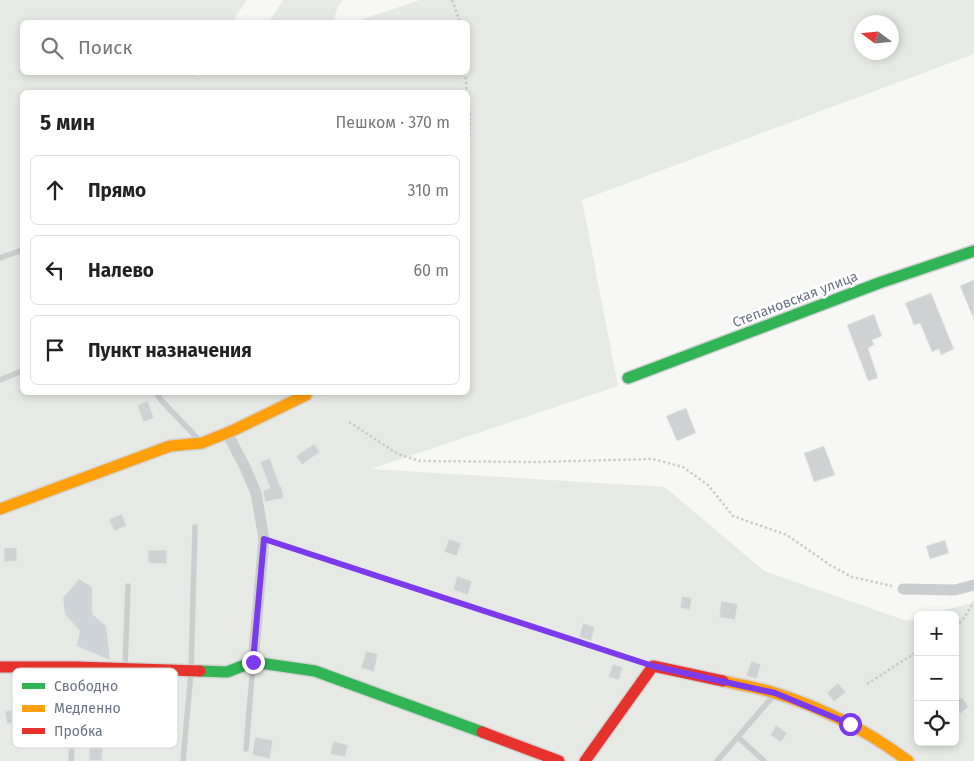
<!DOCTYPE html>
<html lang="ru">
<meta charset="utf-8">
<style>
:root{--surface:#fff;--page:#f6f6f6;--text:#222;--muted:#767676;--line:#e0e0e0}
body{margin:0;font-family:"Fira Sans",sans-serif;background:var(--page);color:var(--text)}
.controls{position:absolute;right:15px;bottom:15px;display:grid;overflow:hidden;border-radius:8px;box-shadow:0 2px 8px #0003}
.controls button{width:45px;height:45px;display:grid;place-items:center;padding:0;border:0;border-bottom:1px solid var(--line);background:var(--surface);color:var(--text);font:25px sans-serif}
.compass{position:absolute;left:854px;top:15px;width:45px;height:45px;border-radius:50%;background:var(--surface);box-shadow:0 2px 8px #0003;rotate:285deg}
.stop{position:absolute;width:15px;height:15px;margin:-11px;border:4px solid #7c3aed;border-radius:50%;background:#fff}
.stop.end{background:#7c3aed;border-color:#fff;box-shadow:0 1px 5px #0008}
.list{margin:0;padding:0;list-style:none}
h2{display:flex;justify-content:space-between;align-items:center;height:65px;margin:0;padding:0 20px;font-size:21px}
h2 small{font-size:16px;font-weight:400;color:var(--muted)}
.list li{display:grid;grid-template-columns:32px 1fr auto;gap:15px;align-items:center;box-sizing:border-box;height:70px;margin:0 10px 10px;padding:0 10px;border:1px solid var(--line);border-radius:8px}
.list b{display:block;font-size:19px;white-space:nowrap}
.list em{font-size:16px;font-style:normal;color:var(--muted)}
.icon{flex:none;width:28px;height:28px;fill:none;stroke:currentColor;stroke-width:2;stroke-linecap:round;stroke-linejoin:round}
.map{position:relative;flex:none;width:974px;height:761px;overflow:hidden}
.search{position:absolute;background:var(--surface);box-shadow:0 2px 8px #0003;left:20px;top:20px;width:450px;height:55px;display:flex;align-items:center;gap:12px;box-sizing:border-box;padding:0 18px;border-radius:8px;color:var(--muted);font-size:19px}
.panel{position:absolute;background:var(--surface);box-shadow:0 2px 8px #0003;left:20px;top:90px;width:450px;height:305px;border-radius:8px}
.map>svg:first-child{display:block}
</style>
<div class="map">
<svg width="974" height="761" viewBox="0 0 974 761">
<rect width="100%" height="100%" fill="#f7f7f6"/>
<!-- green -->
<path fill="#e6e9e4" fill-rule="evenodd" d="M0 0H247L232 22H22V72L198 73 196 77 208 72H468V22H354L420 0H974V54L582 200 618 386 371 469 665 487 764 571 907 621 918 618V742H955V615H928L974 602V761H0ZM862 22H892V52H862ZM22 92H468V392H22Z
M283 0H343L338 6 333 22H269Z"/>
<!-- water -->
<path fill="#cfd4d8" d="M79 579 92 587V614L106 626 110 660 77 646 80 631 65 614 63 598Z"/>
<!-- building -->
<path fill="#d0d1d2" stroke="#e6e6e6" d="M974 280V320L960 286Z
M931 293 954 349 941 355 939 349 932 352 920 323 914 325 905 303Z
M874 314 882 336 872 340 874 345 868 348 878 378 868 381 847 325Z
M148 401 154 418 143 422 137 405Z
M686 408 696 433 677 441 666 416Z
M314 444 320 452 302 465 296 456Z
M824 446 835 475 814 482 804 453Z
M270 458 280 486H281L284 498 265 502 263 490 270 488 260 462Z
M122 514 127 526 114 531 109 519Z
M449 539 461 543 457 556 444 552Z
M945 540 949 553 930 559 926 546Z
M17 547V561L4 562V548Z
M148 550H167V564L148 563Z
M457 576 472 581 468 595 453 590Z
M682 596 692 598 690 610 680 608Z
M721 601 738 604 735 620 719 617Z
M583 623 595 627 591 641 579 637Z
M366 651 378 654 374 672 361 668Z
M751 661 761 664 757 679 746 676Z
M613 664 623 667 619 680 608 677Z
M838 683 846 692 834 702 827 693Z
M962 697 969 707 960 714 955 707V702Z
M18 709 20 723 7 724 5 711Z
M776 725 787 733 781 742 770 735Z
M90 730H104L102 761H89Z
M255 737 273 740 270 759 252 755Z
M333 741 348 745 345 757 330 754Z"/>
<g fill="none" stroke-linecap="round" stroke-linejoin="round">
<defs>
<path id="fast" d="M628 378 879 283 974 251
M200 671 227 672 253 662 315 671 482 732"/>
<path id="slow" d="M0 509 170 446 202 443 234 430 306 395
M723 681C740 685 759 688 775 693 823 708 868 731 908 761"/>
<path id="jam" d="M0 667H76L200 671
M482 732 559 761
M585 761 653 666 723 681"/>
</defs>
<!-- fast casing -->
<use href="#fast" stroke="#d3d3d4" stroke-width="14"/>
<!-- slow casing -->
<use href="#slow" stroke="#d3d3d4" stroke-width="14"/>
<!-- jam casing -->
<use href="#jam" stroke="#d3d3d4" stroke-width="14"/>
<!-- path -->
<path stroke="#cacbcc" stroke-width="2.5" stroke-dasharray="2.5 2.5" stroke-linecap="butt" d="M452 0 460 22
M465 72 467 92
M468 93 470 120 468 165
M320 394 333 392
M349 422 398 454 420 461 536 462 653 459 683 467 708 485 733 516 787 535 830 565 852 577 892 586
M955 626 962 621 974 602
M867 684 918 651"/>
<!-- lane -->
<path stroke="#cccdcf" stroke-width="5.5" d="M0 258 22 250
M0 380 22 371
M156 392 161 400 199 440
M264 539 652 666
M125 667 128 586
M738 737 764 761
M246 749 253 664
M71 761 76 670
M183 761 191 672 195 527
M717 761 774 695"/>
<!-- street -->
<path stroke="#cccdcf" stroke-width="11" d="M227 433 245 467 256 493 264 539 253 662
M903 589 955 590 974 585"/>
<!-- fast -->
<use href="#fast" stroke="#30b455" stroke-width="11"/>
<!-- slow -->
<use href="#slow" stroke="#ff9f0a" stroke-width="11"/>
<!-- jam -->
<use href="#jam" stroke="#e5322d" stroke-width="11"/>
</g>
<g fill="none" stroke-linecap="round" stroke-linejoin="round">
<!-- route -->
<path stroke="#7c3aed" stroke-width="6" d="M253 662 264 539 653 666 775 693 850 724"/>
</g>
<g text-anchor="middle" stroke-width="5" stroke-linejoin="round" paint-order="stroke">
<!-- street labels -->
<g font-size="14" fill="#697384" stroke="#fff">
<text transform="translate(795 299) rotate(-21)" y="5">Степановская улица</text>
</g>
</g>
<!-- legend -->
<rect x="12" y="668" width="166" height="80" rx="8" fill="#fff" stroke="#d2d5da" stroke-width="1"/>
<rect x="22" y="683" width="23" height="6" fill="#30b455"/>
<rect x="22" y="705" width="23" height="7" fill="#ff9f0a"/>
<rect x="22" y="728" width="23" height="6" fill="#e5322d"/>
<g font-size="14" fill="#697384">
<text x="54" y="691">Свободно</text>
<text x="54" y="713">Медленно</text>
<text x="54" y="736">Пробка</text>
</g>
</svg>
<div class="controls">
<button>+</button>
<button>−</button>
<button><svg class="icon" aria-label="locate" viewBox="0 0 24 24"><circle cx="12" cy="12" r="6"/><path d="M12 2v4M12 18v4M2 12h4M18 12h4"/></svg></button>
</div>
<svg class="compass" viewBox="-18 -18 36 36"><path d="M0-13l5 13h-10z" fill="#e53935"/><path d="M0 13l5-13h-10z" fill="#767676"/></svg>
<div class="stop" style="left:850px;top:724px"></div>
<div class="stop end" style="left:253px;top:662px"></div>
<div class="search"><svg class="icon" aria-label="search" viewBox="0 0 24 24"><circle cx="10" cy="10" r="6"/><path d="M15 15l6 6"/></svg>Поиск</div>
<section class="panel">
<h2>5 мин<small>Пешком · 370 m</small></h2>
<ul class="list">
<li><svg class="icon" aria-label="ahead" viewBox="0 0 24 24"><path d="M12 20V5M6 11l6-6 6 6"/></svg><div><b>Прямо</b></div><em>310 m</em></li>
<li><svg class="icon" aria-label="left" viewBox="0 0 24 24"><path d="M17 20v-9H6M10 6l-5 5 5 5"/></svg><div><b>Налево</b></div><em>60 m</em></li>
<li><svg class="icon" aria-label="arrive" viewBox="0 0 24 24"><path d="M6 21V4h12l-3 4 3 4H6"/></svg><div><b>Пункт назначения</b></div></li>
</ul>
</section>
</div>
